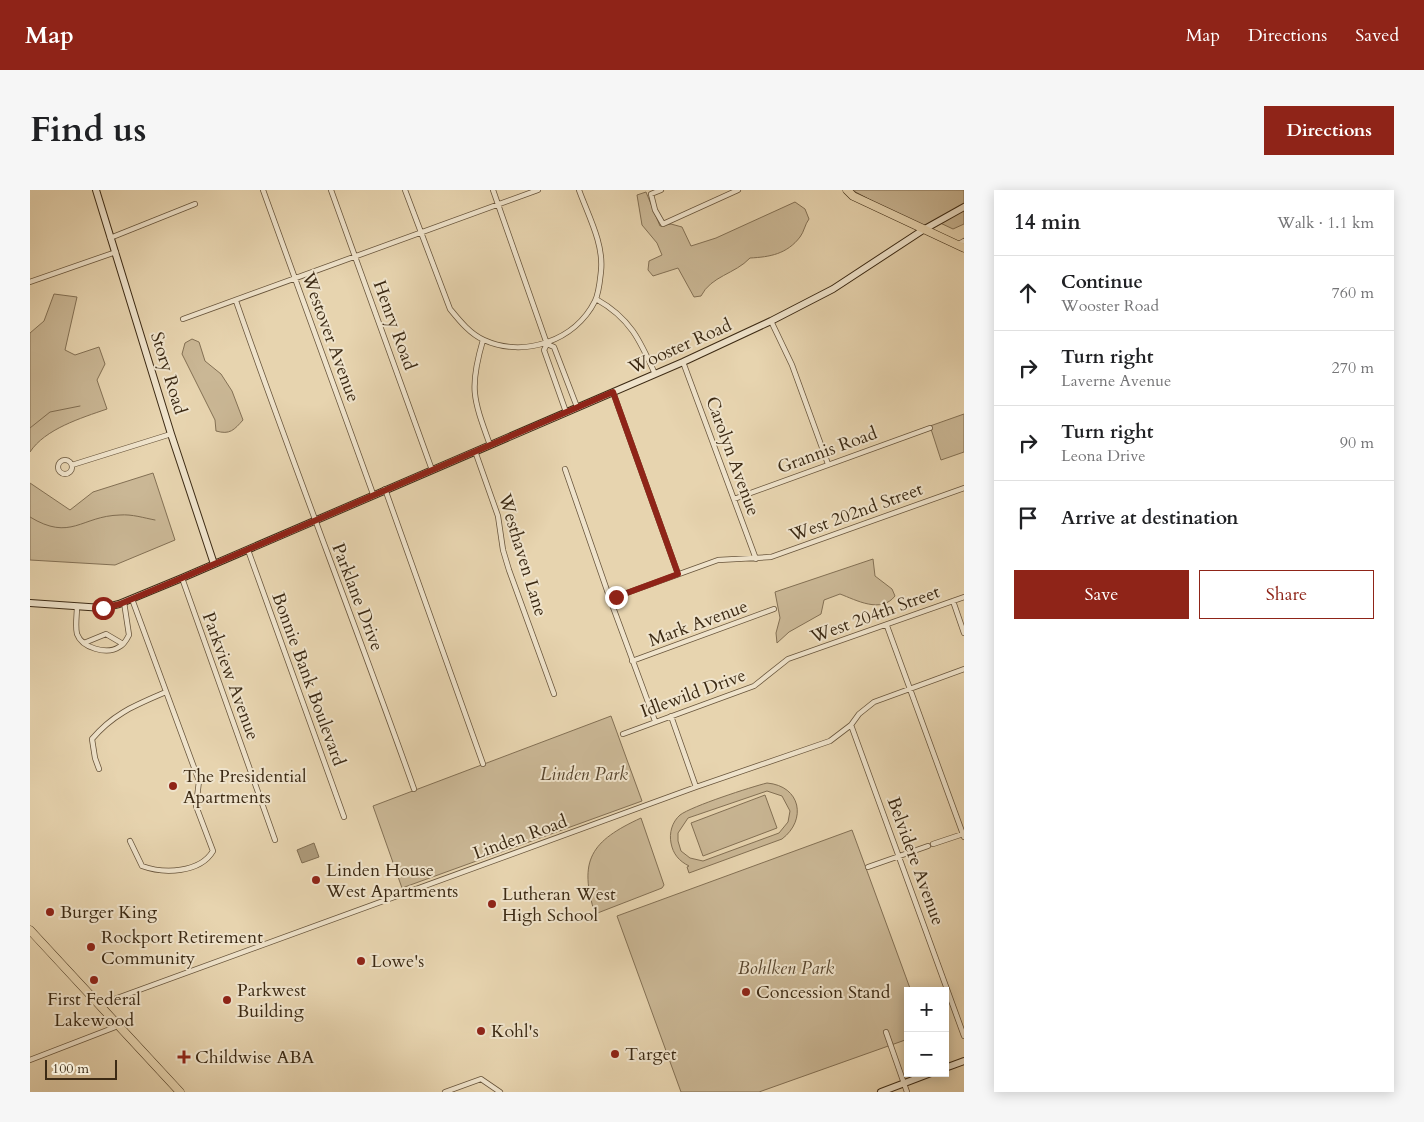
<!DOCTYPE html>
<meta charset="utf-8">
<style>
:root{--surface:#fff;--page:#f6f6f6;--text:#202124;--muted:#757577;--line:#e0e0e0;--accent:#8f2418}
body{margin:0;font-family:Cardo,serif;background:var(--page);color:var(--text)}
.controls{position:absolute;right:15px;bottom:15px;display:grid;overflow:hidden;border-radius:0px;box-shadow:0 2px 12px #0003}
.controls button{width:45px;height:45px;display:grid;place-items:center;padding:0;border:0;border-bottom:1px solid var(--line);background:var(--surface);color:var(--text);font:25px sans-serif}
.scale{position:absolute;left:15px;bottom:12px;width:72px;box-sizing:border-box;padding-left:5px;border:2px solid #3c2a14;border-top:0;font-size:14px;line-height:18px;white-space:nowrap;color:#3c2a14;-webkit-text-stroke:4px #efe3cb;paint-order:stroke}
.stop{position:absolute;width:15px;height:15px;margin:-11px;border:4px solid #8f2418;border-radius:50%;background:#fff}
.stop.end{background:#8f2418;border-color:#fff;box-shadow:0 1px 5px #0008}
.list{margin:0;padding:0;list-style:none}
h2{display:flex;justify-content:space-between;align-items:center;height:65px;margin:0;padding:0 20px;font-size:21px}
h2 small{font-size:16px;font-weight:400;color:var(--muted)}
.list li{display:grid;grid-template-columns:32px 1fr auto;gap:15px;align-items:center;box-sizing:border-box;height:75px;padding:0 20px;border-top:1px solid var(--line)}
.list b{display:block;font-size:19px;white-space:nowrap}
.list p{margin:0;font-size:16px;white-space:nowrap;color:var(--muted)}
.list em{font-size:16px;font-style:normal;color:var(--muted)}
.actions{display:flex;gap:10px;padding:15px 20px}
.actions a{flex:1;padding:11px 0;border:1px solid var(--accent);border-radius:0px;text-align:center;font-size:18px;color:var(--accent)}
.actions .main{background:var(--accent);color:#fff}
.icon{flex:none;width:28px;height:28px;fill:none;stroke:currentColor;stroke-width:2;stroke-linecap:round;stroke-linejoin:round}
.map{position:relative;flex:none;width:934px;height:902px;overflow:hidden;border-radius:0px}
header{display:flex;align-items:center;gap:30px;box-sizing:border-box;height:70px;padding:0 25px;background:var(--accent);color:#fff}
header strong{font-size:24px}
nav{display:flex;gap:28px;margin-inline-start:auto;font-size:18px}
.intro{display:flex;align-items:center;justify-content:space-between;box-sizing:border-box;height:120px;padding:0 30px}
h1{margin:0;font-size:35px}
.button{padding:12px 22px;border-radius:0px;background:var(--accent);color:#fff;font-size:18px;font-weight:700}
main{display:flex;gap:30px;padding:0 30px}
aside{flex:1;background:var(--surface);border-radius:0px;box-shadow:0 2px 12px #0003}
.map>svg:first-child{display:block}
</style>
<header>
<strong>Map</strong>
<nav><a>Map</a><a>Directions</a><a>Saved</a></nav>
</header>
<div class="intro"><h1>Find us</h1><a class="button">Directions</a></div>
<main>
<div class="map">
<svg width="934" height="902" viewBox="0 0 934 902">
<rect width="100%" height="100%" fill="#e7d4af"/>
<filter id="stains"><feTurbulence type="fractalNoise" baseFrequency=".004" numOctaves="4"/><feColorMatrix values="0 0 0 0 .2 0 0 0 0 .09 0 0 0 0 .02 0 0 0 .5 -.17"/></filter>
<radialGradient id="worn" r=".72"><stop offset=".6" stop-color="#630" stop-opacity="0"/><stop offset="1" stop-color="#630" stop-opacity=".3"/></radialGradient>
<!-- green -->
<path fill="#cab795" stroke="#837054" fill-rule="evenodd" d="M822 0H934V34L923 39 906 31 893 39Z
M616 2 630 36 641 34 652 37 661 56 686 48 765 12 775 19 779 29C775 34 774 42 770 47 757 64 740 67 720 68 705 84 681 86 671 106L664 107 648 78 623 86 618 80 619 71 632 65 627 53 612 35 607 5Z
M24 104 47 107 35 160 45 165 69 157 75 174 67 190 77 219C51 228 15 239 0 262V143L14 131Z
M162 149 169 152 175 171 191 184 202 201 213 230C204 240 200 245 186 241L185 230 152 164 155 153Z
M934 224V262L911 270 900 236Z
M123 283 145 350 85 375 0 370V293L40 320 63 302Z
M843 369 845 386 862 399 865 406C851 424 826 410 810 404L794 410 791 424 759 442 747 453 746 443 750 428 745 402Z
M581 526 612 611 372 698 343 616Z
M737 593C771 596 777 630 752 649L659 683 657 677 659 676C649 671 643 664 641 653 639 643 642 632 650 625 662 616 721 597 737 593ZM737 601 752 606 760 621 758 632 749 643 673 671 660 668 651 661 648 651V643L658 628Z
M735 605 747 638 673 666 661 633Z
M611 628 634 695 632 698 565 724C548 670 561 651 611 628Z
M822 640 881 801H878V849L729 902H651L587 726Z"/>
<!-- water -->
<path fill="#ad9a7a" stroke="#806d51" d="M284 653 289 667 272 673 267 660Z"/>
<g fill="none" stroke-linecap="round" stroke-linejoin="round">
<!-- stream -->
<path stroke="#806d51" stroke-width="1" d="M0 238 20 222 50 216
M0 327C41 352 51 326 90 325 102 324 114 328 125 330"/>
<defs>
<path id="street" d="M233 0 343 304
M301 0 402 280
M375 0 420 119C429 130 440 144 454 150 494 168 545 151 565 111 569 103 570 90 571 81 574 54 558 25 549 0
M463 0 517 154 514 160 536 222
M631 0 621 4 625 20 633 34 708 0
M80 48 165 14
M927 55 934 51
M0 92 86 62
M566 109C600 128 610 150 625 184
M206 111C263 275 326 436 384 599
M153 129 508 0
M741 131 762 175 798 274
M453 150C439 198 443 208 460 255
M517 154 524 157 547 217
M653 172 726 369
M583 202 648 384
M445 261 468 326 473 360 479 380 524 504
M28 277a7 7 0 1 1 14 0a7 7 0 1 1-14 0Z
M42 275 141 244
M535 279 580 409 625 531
M355 299 453 574
M704 309 900 238
M218 360 314 627
M152 388 245 650
M580 409 688 370 741 367 934 298
M923 411 934 443
M47 416C47 425 45 436 47 444 52 458 77 465 89 457 94 455 97 449 99 445L94 412
M857 436 934 647
M54 453 76 444 93 454
M602 471 744 419
M641 526 666 597
M821 535 934 846
M593 544 724 496 758 469 934 407
M69 579 65 568 62 549C84 523 106 515 136 502
M100 651 112 676C134 684 170 683 183 661L166 616 169 591 102 409
M903 654 933 644
M838 677 898 656
M68 815 666 597 800 551 821 535 829 524 844 512 934 479
M856 842 877 902
M0 870 88 836
M415 902 451 889 470 902"/>
<path id="secondary" d="M66 0 141 244 184 374
M0 413 73 418 89 414 152 388 653 172 741 131 803 99 893 40 934 17
M915 878 934 871
M851 902 901 883"/>
<path id="primary" d="M817 0 823 6 934 58
M0 740 150 902"/>
</defs>
<!-- street casing -->
<use href="#street" stroke="#67543b" stroke-width="6"/>
<!-- secondary casing -->
<use href="#secondary" stroke="#3c2a14" stroke-width="8"/>
<!-- primary casing -->
<use href="#primary" stroke="#3c2a14" stroke-width="9"/>
<!-- street -->
<use href="#street" stroke="#efe3cb" stroke-width="4.5"/>
<!-- secondary -->
<use href="#secondary" stroke="#efe3cb" stroke-width="6"/>
<!-- primary -->
<use href="#primary" stroke="#e7d4af" stroke-width="8"/>
</g>
<g fill="none" stroke-linecap="round" stroke-linejoin="round">
<!-- route -->
<path stroke="#8f2418" stroke-width="6" d="M73 418 90 414 152 388 583 202 648 384 586 407"/>
</g>
<!-- markers -->
<g fill="#8f2418" stroke="#efe3cb" stroke-width="2">
<circle cx="143" cy="596" r="5"/>
<circle cx="286" cy="690" r="5"/>
<circle cx="462" cy="714" r="5"/>
<circle cx="20" cy="722" r="5"/>
<circle cx="61" cy="757" r="5"/>
<circle cx="331" cy="771" r="5"/>
<circle cx="64" cy="790" r="5"/>
<circle cx="716" cy="802" r="5"/>
<circle cx="197" cy="810" r="5"/>
<circle cx="451" cy="841" r="5"/>
<circle cx="585" cy="864" r="5"/>
<path d="M151.5 859.5h5v5h5v5h-5v5h-5v-5h-5v-5h5z"/>
</g>
<g text-anchor="middle" stroke-width="4" stroke-linejoin="round" paint-order="stroke">
<!-- street labels -->
<g font-size="18" fill="#3c2a14" stroke="#efe3cb">
<text transform="translate(365 135) rotate(70)" y="6">Henry Road</text>
<text transform="translate(301 147) rotate(70)" y="6">Westover Avenue</text>
<text transform="translate(650 156) rotate(-24)" y="6">Wooster Road</text>
<text transform="translate(139 183) rotate(73)" y="6">Story Road</text>
<text transform="translate(797 260) rotate(-20)" y="6">Grannis Road</text>
<text transform="translate(703 266) rotate(70)" y="6">Carolyn Avenue</text>
<text transform="translate(826 322) rotate(-20)" y="6">West 202nd Street</text>
<text transform="translate(493 365) rotate(73)" y="6">Westhaven Lane</text>
<text transform="translate(328 407) rotate(69)" y="6">Parklane Drive</text>
<text transform="translate(845 424) rotate(-20)" y="6">West 204th Street</text>
<text transform="translate(668 433) rotate(-20)" y="6">Mark Avenue</text>
<text transform="translate(201 486) rotate(70)" y="6">Parkview Avenue</text>
<text transform="translate(279 489) rotate(70)" y="6">Bonnie Bank Boulevard</text>
<text transform="translate(663 503) rotate(-20)" y="6">Idlewild Drive</text>
<text transform="translate(490 647) rotate(-20)" y="6">Linden Road</text>
<text transform="translate(886 671) rotate(70)" y="6">Belvidere Avenue</text>
</g>
<!-- park labels -->
<g font-size="18" font-style="italic" fill="#58462e" stroke="#efe3cb">
<text x="554" y="590">Linden Park</text>
<text x="756" y="784">Bohlken Park</text>
</g>
<!-- poi labels -->
<g font-size="18" fill="#3c2a14" stroke="#efe3cb" text-anchor="start">
<text x="153" y="592">The Presidential<tspan x="153" dy="21">Apartments</tspan></text>
<text x="296" y="686">Linden House<tspan x="296" dy="21">West Apartments</tspan></text>
<text x="472" y="710">Lutheran West<tspan x="472" dy="21">High School</tspan></text>
<text x="30" y="728">Burger King</text>
<text x="71" y="753">Rockport Retirement<tspan x="71" dy="21">Community</tspan></text>
<text x="341" y="777">Lowe's</text>
<text x="207" y="806">Parkwest<tspan x="207" dy="21">Building</tspan></text>
<text x="726" y="808">Concession Stand</text>
<text x="64" y="815" text-anchor="middle">First Federal<tspan x="64" dy="21">Lakewood</tspan></text>
<text x="461" y="847">Kohl's</text>
<text x="595" y="870">Target</text>
<text x="165" y="873">Childwise ABA</text>
</g>
</g>
<rect width="100%" height="100%" filter="url(#stains)"/>
<rect width="100%" height="100%" fill="url(#worn)"/>
</svg>
<div class="controls">
<button>+</button>
<button>−</button>
</div>
<div class="scale">100 m</div>
<div class="stop" style="left:73px;top:418px"></div>
<div class="stop end" style="left:586px;top:407px"></div>
</div>
<aside>
<h2>14 min<small>Walk · 1.1 km</small></h2>
<ul class="list">
<li><svg class="icon" aria-label="ahead" viewBox="0 0 24 24"><path d="M12 20V5M6 11l6-6 6 6"/></svg><div><b>Continue</b><p>Wooster Road</p></div><em>760 m</em></li>
<li><svg class="icon" aria-label="right" viewBox="0 0 24 24"><path d="M7 20v-9h11M14 6l5 5-5 5"/></svg><div><b>Turn right</b><p>Laverne Avenue</p></div><em>270 m</em></li>
<li><svg class="icon" aria-label="right" viewBox="0 0 24 24"><path d="M7 20v-9h11M14 6l5 5-5 5"/></svg><div><b>Turn right</b><p>Leona Drive</p></div><em>90 m</em></li>
<li><svg class="icon" aria-label="arrive" viewBox="0 0 24 24"><path d="M6 21V4h12l-3 4 3 4H6"/></svg><div><b>Arrive at destination</b></div></li>
</ul>
<div class="actions"><a class="main">Save</a><a>Share</a></div>
</aside>
</main>
